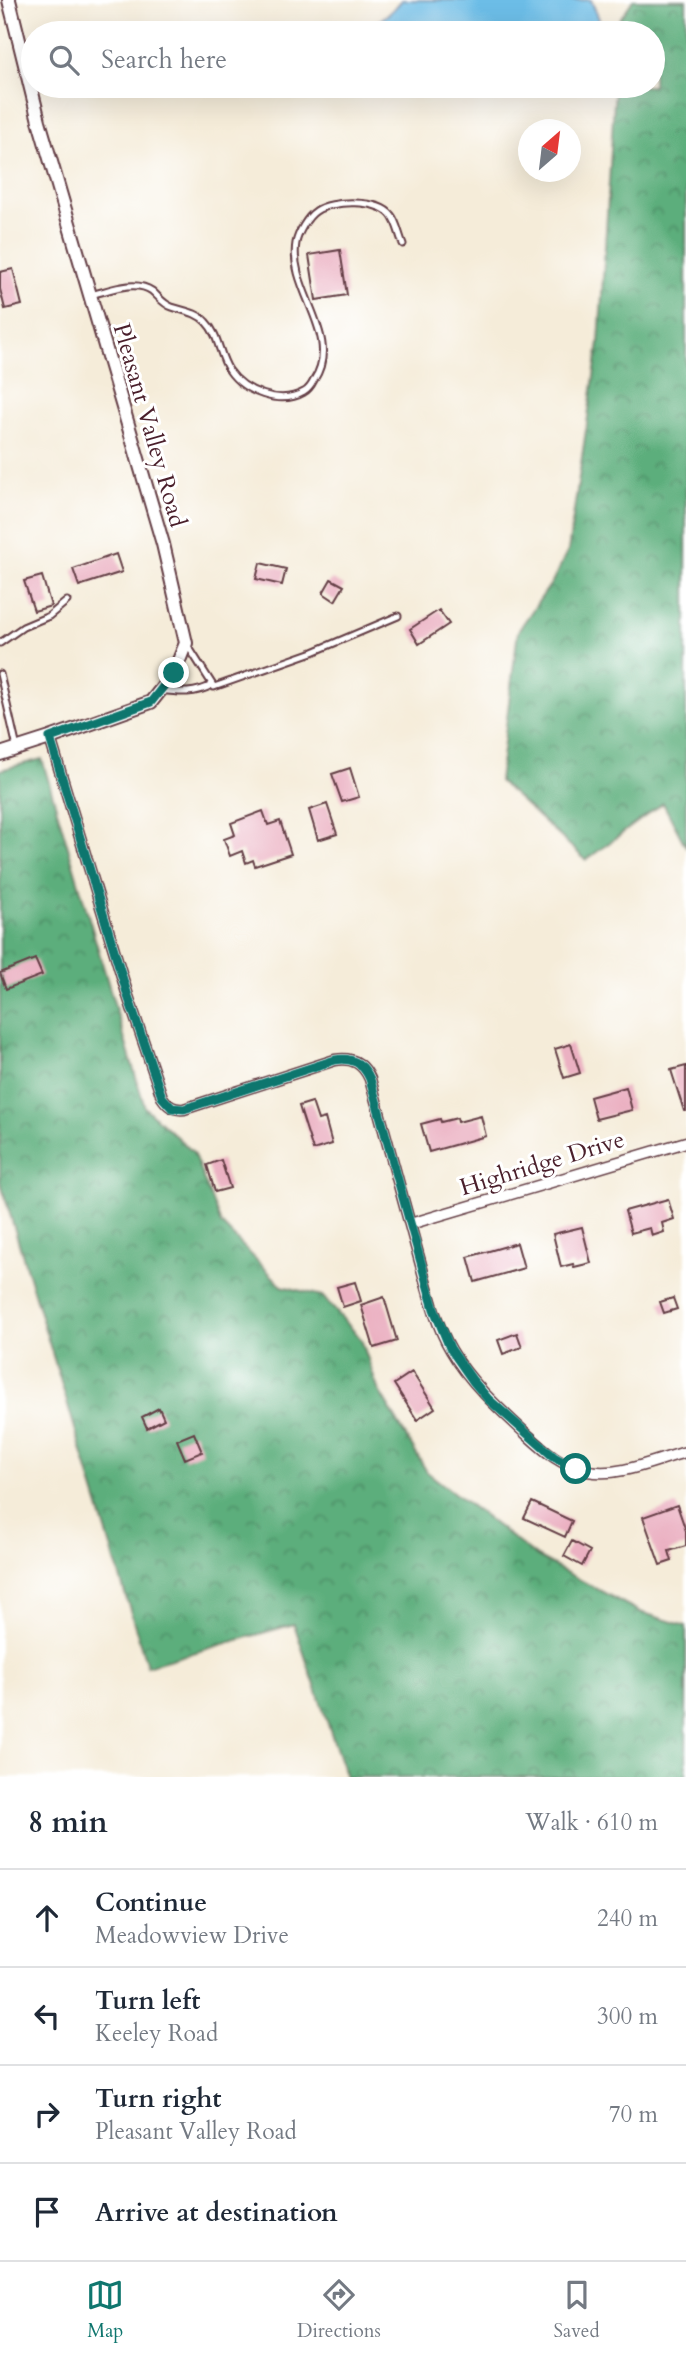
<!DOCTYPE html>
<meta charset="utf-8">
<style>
:root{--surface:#fff;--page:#f2f2f3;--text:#1f2937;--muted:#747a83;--line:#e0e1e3;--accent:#0f766e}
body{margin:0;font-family:Cardo,serif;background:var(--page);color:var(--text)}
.compass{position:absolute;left:518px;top:119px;width:63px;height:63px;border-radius:50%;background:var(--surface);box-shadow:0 7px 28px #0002;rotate:28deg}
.stop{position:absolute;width:21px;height:21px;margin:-16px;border:5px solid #0f766e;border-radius:50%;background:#fff}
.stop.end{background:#0f766e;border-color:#fff;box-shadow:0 2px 7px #0008}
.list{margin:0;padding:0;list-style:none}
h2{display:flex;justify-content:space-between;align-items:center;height:91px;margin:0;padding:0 28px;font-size:30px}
h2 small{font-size:23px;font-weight:400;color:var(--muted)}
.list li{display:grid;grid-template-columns:46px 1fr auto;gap:21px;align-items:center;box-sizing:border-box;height:98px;padding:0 28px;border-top:2px solid var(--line)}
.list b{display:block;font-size:26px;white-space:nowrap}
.list p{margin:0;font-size:23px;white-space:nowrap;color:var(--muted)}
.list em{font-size:23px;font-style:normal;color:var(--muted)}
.icon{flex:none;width:38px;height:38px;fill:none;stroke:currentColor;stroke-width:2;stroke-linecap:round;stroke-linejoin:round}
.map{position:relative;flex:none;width:686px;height:1777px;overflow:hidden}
.search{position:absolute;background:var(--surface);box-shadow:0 7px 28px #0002;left:21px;right:21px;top:21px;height:77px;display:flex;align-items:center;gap:18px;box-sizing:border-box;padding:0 24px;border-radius:38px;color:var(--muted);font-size:26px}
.sheet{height:483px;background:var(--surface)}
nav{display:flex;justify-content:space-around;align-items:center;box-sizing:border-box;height:98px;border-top:2px solid var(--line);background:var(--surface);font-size:19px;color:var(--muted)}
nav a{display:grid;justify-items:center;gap:4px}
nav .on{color:var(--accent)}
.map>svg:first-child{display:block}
</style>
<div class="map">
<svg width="686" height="1777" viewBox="0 0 686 1777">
<defs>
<pattern id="forest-crowns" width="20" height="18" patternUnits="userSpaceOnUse" patternTransform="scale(1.75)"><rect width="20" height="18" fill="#5cae7c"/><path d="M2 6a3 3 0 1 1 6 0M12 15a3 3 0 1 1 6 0" fill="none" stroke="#4e8d66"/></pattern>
</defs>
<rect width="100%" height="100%" fill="#fff"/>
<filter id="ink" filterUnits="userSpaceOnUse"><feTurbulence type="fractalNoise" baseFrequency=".0143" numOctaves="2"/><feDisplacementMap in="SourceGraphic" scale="14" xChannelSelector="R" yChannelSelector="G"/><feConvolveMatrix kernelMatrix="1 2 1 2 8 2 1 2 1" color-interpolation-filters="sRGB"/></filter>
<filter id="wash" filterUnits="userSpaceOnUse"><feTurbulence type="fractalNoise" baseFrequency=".00686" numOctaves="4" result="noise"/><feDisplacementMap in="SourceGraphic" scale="28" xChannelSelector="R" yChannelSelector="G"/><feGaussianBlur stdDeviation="1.57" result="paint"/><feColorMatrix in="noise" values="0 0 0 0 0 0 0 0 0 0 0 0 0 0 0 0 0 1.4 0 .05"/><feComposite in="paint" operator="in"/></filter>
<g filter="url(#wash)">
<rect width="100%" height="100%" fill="#f5ecd9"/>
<!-- forest -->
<path fill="url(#forest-crowns)" stroke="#536654" stroke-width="2" d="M633 0H686V847L663 803 586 860 499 781 518 631 552 582 568 551 599 343 615 86H653V33H616L617 23Z
M42 759 145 1108 193 1152 221 1224 282 1286 322 1296 361 1339 378 1389 427 1472 537 1557 640 1612 686 1626V1777H346L294 1624 147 1666 0 1181V770Z"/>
<!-- water -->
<path fill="#6cbde7" stroke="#5b6e89" stroke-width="2" d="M402 0H591L599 19 597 33H326L330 23C337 25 346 28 353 29 371 31 391 13 402 0Z"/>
<g id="blocks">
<!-- building -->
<path fill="#ebb1c2" d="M340 250 347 295 316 300 309 255Z
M13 269 22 305 5 309 0 289V272Z
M116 554 122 572 79 586 73 569Z
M260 563 286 569 282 585 256 579Z
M42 576 51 606 34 611 24 581Z
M331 579 344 586 335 601 323 593Z
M439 610 449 624 419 644 410 629Z
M350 768 359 797 342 802 332 774Z
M327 804 337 834 318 840 309 810Z
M263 811 268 825 280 821 291 854 255 866 253 860 246 863 242 851 230 856 224 839 235 835 231 823Z
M35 959 42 975 6 989 0 973Z
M571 1044 580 1073 564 1078 555 1049Z
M686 1066V1111H684L671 1070Z
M626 1087 632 1110 596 1119 590 1097Z
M312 1102 318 1120 325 1118 332 1144 313 1150 299 1106Z
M481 1116 486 1136 429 1152 421 1124 440 1119 441 1122 457 1118 458 1122Z
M221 1160 230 1188 215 1192 207 1165Z
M668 1199 674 1219 662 1223 664 1232 652 1236 650 1228 631 1233 625 1211Z
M582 1227 591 1263 574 1267 573 1264 561 1267 553 1234Z
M517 1243 524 1268 475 1282 468 1257Z
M355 1282 361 1301 343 1307 337 1287Z
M384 1297 397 1341 374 1348 361 1305Z
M673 1298 677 1309 664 1313 660 1302Z
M517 1333 522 1347 503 1354 498 1340Z
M412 1372 435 1408 417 1420 394 1384Z
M159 1408 164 1419 147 1428 142 1417Z
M194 1433 202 1452 185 1459 177 1440Z
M532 1502 572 1521 565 1537 524 1518Z
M677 1505 686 1531V1546L669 1551 672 1561 660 1565 643 1517Z
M572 1541 590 1551 582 1566 564 1556Z"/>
</g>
</g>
<g filter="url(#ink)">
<use href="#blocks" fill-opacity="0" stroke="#643e45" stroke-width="2"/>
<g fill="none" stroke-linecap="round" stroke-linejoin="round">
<defs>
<path id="service" d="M90 295C108 291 135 279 152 291 159 297 163 304 172 307 184 311 197 312 206 322 219 335 219 355 229 370 244 392 280 406 304 392 308 390 312 384 314 380 343 336 288 290 296 243 298 233 307 217 316 211 331 200 379 199 391 215 397 222 399 235 403 244
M0 643 23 627 49 616 67 601
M188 646 214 687 313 652 398 616
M0 674 17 748
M161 690C181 693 195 694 212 685"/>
<path id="minor" d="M50 738 128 996 162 1097C168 1106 173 1110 184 1109L335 1060C352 1057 363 1063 370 1079 386 1138 402 1196 418 1254 427 1286 434 1321 451 1350 469 1381 495 1405 521 1429 541 1447 560 1467 588 1471 620 1477 655 1460 686 1452
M410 1224 686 1142"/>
<path id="tertiary" d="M0 754 50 738 151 702 174 673 186 643 163 544 39 121 9 0"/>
</defs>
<!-- service casing -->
<use href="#service" stroke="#643e45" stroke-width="9"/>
<!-- minor casing -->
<use href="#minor" stroke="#643e45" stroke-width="13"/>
<!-- tertiary casing -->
<use href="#tertiary" stroke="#643e45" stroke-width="16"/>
<!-- service -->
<use href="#service" stroke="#fff" stroke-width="5"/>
<!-- minor -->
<use href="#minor" stroke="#fff" stroke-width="10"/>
<!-- tertiary -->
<use href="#tertiary" stroke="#fff" stroke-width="12"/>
</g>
</g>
<g fill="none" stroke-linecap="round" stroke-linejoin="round" filter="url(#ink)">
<!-- route -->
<path stroke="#0f766e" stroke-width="9" d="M174 673 151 702 50 738 128 996 162 1097 172 1108 184 1109 335 1060C352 1057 363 1063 370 1079L434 1309 450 1348 473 1381 488 1399 554 1457 576 1469"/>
</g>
<g text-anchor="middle" stroke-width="6" stroke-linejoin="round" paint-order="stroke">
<!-- street labels -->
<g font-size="24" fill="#4a1f2b" stroke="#fff">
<text transform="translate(150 425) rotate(74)" y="8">Pleasant Valley Road</text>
<text transform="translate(542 1163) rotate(-17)" y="8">Highridge Drive</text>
</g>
</g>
</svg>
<svg class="compass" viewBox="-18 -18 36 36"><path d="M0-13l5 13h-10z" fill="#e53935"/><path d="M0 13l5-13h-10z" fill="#747a83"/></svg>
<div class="stop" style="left:576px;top:1469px"></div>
<div class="stop end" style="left:174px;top:673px"></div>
<div class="search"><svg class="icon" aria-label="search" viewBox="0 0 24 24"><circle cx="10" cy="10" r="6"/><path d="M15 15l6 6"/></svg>Search here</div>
</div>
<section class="sheet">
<h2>8 min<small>Walk · 610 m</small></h2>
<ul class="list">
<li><svg class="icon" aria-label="ahead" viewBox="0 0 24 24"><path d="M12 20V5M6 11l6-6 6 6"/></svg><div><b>Continue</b><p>Meadowview Drive</p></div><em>240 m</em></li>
<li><svg class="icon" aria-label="left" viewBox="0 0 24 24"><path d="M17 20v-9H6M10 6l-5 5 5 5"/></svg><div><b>Turn left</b><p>Keeley Road</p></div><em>300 m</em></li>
<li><svg class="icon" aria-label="right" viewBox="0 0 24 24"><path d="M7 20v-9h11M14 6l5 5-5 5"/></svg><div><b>Turn right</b><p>Pleasant Valley Road</p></div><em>70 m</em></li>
<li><svg class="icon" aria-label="arrive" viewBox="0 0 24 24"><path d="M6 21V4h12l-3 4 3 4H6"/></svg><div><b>Arrive at destination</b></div></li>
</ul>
</section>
<nav>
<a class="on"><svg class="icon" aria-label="map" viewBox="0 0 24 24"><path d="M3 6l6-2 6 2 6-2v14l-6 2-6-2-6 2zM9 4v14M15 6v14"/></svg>Map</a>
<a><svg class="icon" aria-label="directions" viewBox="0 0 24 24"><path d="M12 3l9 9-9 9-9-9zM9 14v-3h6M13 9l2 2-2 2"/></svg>Directions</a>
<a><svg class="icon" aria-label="saved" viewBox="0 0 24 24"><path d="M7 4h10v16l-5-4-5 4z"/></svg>Saved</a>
</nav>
